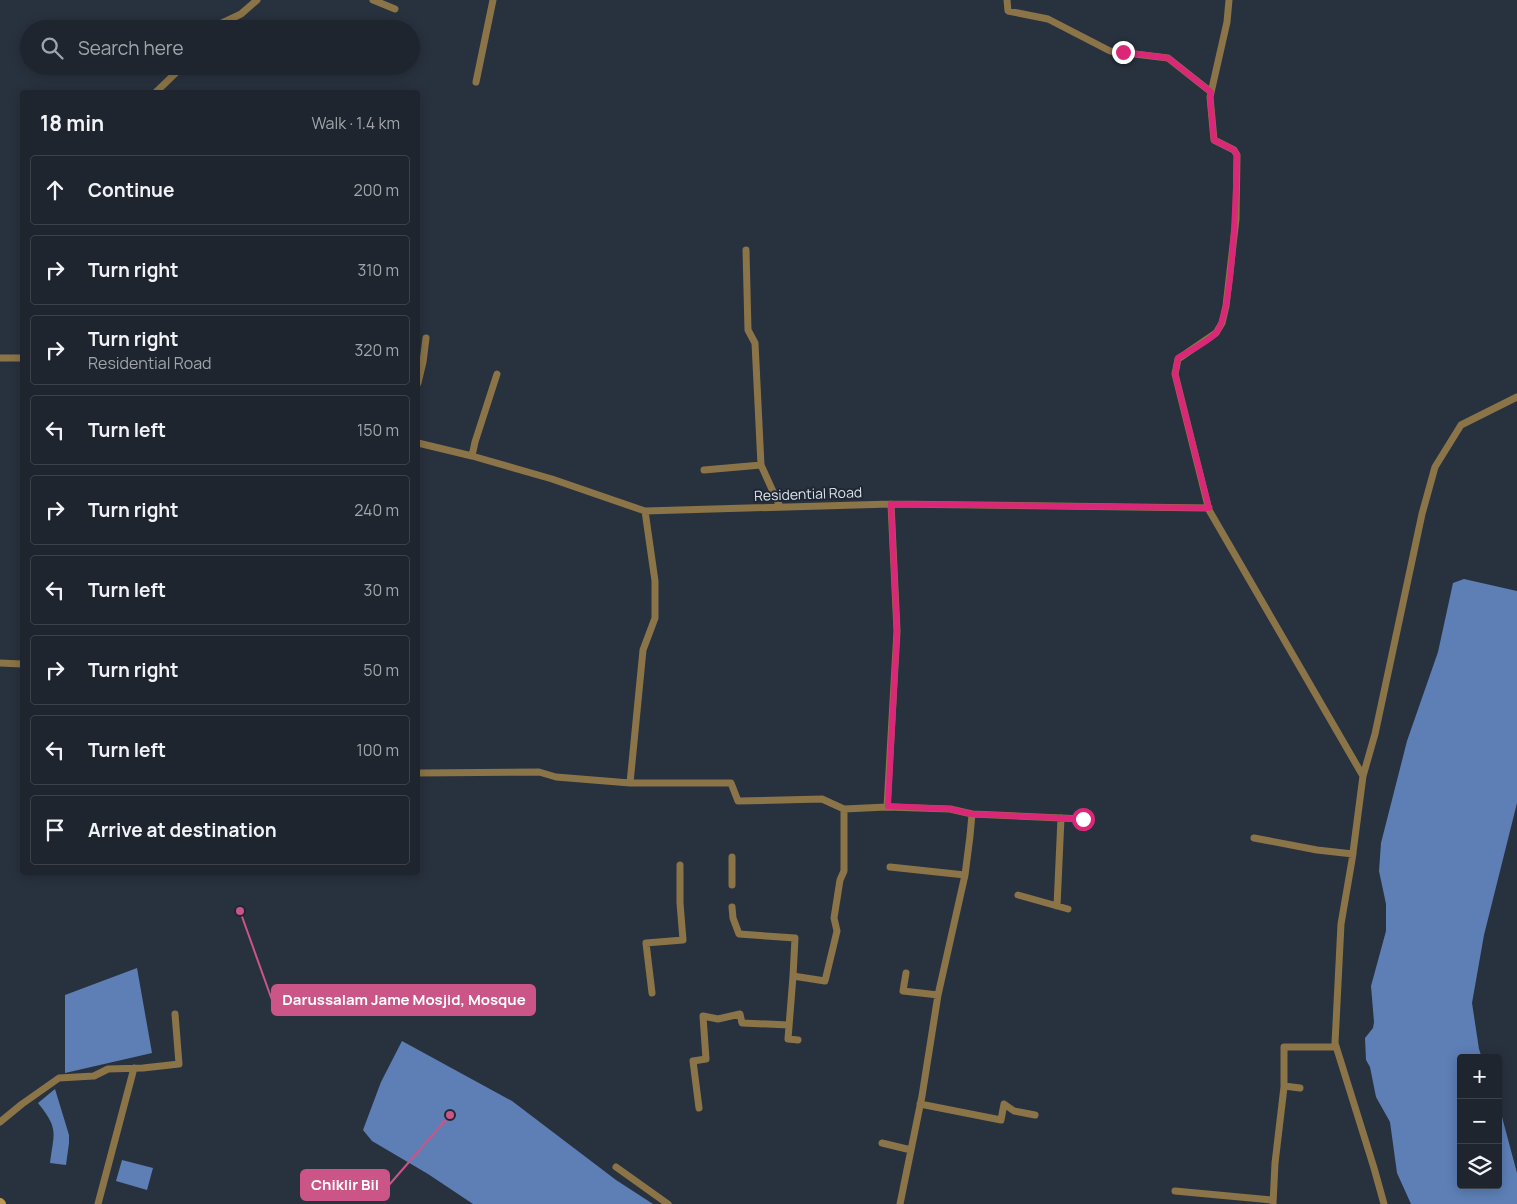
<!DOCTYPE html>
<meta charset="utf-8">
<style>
:root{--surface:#1e252e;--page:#262d36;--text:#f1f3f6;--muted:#a1a5aa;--line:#3c424a}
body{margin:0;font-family:Manrope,sans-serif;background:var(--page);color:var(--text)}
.controls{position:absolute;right:15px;bottom:15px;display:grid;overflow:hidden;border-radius:5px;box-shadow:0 2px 12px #0003}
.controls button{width:45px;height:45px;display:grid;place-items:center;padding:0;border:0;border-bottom:1px solid var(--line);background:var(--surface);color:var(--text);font:25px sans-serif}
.stop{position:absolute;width:15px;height:15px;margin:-11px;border:4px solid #db2777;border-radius:50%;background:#fff}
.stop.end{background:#db2777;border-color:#fff;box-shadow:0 1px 5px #0008}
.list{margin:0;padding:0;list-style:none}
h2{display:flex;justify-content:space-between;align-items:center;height:65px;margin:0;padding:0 20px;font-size:21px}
h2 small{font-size:16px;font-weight:400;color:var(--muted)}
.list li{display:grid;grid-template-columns:32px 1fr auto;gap:15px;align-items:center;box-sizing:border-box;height:70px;margin:0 10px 10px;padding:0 10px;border:1px solid var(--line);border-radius:5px}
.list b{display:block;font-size:19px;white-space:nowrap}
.list p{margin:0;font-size:16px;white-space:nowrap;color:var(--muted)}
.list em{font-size:16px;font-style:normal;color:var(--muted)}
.icon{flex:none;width:28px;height:28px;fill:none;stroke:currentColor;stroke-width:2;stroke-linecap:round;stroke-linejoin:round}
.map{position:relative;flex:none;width:1517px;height:1204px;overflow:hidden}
.search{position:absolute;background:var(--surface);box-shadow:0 2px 12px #0003;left:20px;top:20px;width:400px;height:55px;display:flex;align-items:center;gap:12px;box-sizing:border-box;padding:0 18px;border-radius:28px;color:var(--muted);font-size:19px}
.panel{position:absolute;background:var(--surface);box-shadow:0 2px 12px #0003;left:20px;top:90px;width:400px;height:785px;border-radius:5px}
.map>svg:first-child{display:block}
</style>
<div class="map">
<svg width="1517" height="1204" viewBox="0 0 1517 1204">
<rect width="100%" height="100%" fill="#28313e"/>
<!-- water -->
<path fill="#5d7fb6" d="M1464 579 1517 591V803L1484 935 1472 1003 1479 1049 1482 1058H1461V1185H1498V1102L1517 1173V1204H1411L1397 1173 1390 1122 1376 1097 1370 1067 1366 1060 1365 1038 1373 1028 1374 1022 1371 986 1386 931V904L1379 871 1381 843 1407 741 1438 652 1453 583Z
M137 968 152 1053 65 1073V995Z
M402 1041 512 1101 616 1180 653 1204H473L428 1174 372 1141 363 1130 381 1082Z
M55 1089 69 1135V1143L66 1165 50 1163C54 1132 59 1129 38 1103Z
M122 1160 153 1168 147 1190 116 1181Z"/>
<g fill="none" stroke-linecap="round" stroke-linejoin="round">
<!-- street -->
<path stroke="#8b7447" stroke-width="7" d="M373 0 395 9
M1007 0 1008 11 1048 19 1110 51 1168 58 1211 92
M1229 0 1227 22 1210 97 1214 140 1234 150 1237 155 1236 219 1226 306 1222 323 1216 333 1178 359 1175 374 1209 510 1363 776 1352 860 1341 924 1335 1043 1374 1168 1384 1204
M217 29 222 23 241 14 257 0
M476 82 493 0
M156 92 183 66
M746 250 748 330 755 343 761 465 780 507
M0 358H22
M418 383 423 362 426 338
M418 443 472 456 552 479 645 511 891 504 1209 508
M472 456 475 442 497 374
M704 470 761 465
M891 504 897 631 887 807 950 809 972 814 970 836 965 875 938 995 922 1096 900 1204
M0 663 22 664
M418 773 539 772 556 777 630 783H731L738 801 822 799 844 809 887 807
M1363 776 1375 734 1422 514 1435 467 1461 425 1517 397
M630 783 643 650 655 618V581L645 511
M972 814 1083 819
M1254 838 1317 850 1353 854
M732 857V885
M890 867 965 875
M1018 895 1068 909
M1057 906 1061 818
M732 907 733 918 739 934 795 938 793 976
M906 973 903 991 938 995
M652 993 646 943 683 940 680 903V865
M798 1040 788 1039 793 976 825 981 837 931 834 918 840 880 844 871V809
M1284 1086 1300 1088
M920 1104 1001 1120 1004 1104 1014 1111 1035 1115
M699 1108 693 1061 706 1059 703 1016 718 1019 740 1014 742 1023 789 1025
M0 1122 22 1104 59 1078 94 1076 108 1069 143 1068 179 1064 175 1014
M882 1143 911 1150
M616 1167 668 1204
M1175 1191 1272 1200
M98 1204 134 1068
M1273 1204 1275 1163 1284 1087V1047H1336"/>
<!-- secondary -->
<path stroke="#bf994e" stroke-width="10" d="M0 1203 1 1204"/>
</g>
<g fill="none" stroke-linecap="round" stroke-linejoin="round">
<!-- route -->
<path stroke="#db2777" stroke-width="6" d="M1083 819 972 814 950 809 888 806 897 631 891 504 1209 508 1175 374 1178 358C1188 352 1209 341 1216 333 1234 313 1236 186 1237 155L1234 150 1214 140 1210 97 1211 92 1168 58 1123 52"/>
</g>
<g text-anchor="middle" stroke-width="4" stroke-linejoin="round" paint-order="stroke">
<!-- street labels -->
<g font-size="14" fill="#dce3eb" stroke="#1f2734">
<text transform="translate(808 494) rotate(-2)" y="5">Residential Road</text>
</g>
</g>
<!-- callouts -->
<path fill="none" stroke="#ca5586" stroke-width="2" d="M240 911L272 1000M450 1115L389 1185"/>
<g fill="#ca5586" stroke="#1f2734" stroke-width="2">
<circle cx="240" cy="911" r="5"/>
<circle cx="450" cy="1115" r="5"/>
</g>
<g fill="#ca5586" stroke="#ca5586" stroke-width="2">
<rect x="272" y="985" width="263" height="30" rx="5"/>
<rect x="301" y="1170" width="88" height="30" rx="5"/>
</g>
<g font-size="15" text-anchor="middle" font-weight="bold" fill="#fff">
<text x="404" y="1005">Darussalam Jame Mosjid, Mosque</text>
<text x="345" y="1190">Chiklir Bil</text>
</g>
</svg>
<div class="controls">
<button>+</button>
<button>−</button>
<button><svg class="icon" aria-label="layers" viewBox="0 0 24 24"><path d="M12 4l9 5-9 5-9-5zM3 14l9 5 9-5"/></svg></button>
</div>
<div class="stop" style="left:1083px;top:819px"></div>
<div class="stop end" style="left:1123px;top:52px"></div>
<div class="search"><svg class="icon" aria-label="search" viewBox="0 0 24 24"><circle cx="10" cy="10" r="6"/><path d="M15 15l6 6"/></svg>Search here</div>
<section class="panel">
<h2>18 min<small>Walk · 1.4 km</small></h2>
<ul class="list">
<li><svg class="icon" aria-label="ahead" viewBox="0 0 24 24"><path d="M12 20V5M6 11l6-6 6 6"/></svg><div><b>Continue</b></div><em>200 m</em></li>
<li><svg class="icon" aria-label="right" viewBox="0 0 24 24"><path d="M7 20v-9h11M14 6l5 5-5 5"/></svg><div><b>Turn right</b></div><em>310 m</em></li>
<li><svg class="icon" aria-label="right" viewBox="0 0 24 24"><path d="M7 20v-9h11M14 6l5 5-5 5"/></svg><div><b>Turn right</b><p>Residential Road</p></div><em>320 m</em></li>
<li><svg class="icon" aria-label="left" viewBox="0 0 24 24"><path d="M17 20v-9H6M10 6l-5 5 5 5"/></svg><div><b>Turn left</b></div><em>150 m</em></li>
<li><svg class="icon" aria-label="right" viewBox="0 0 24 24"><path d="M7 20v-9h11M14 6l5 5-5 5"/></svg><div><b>Turn right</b></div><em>240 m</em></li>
<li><svg class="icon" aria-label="left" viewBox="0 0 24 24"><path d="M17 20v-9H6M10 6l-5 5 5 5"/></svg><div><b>Turn left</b></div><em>30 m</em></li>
<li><svg class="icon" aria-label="right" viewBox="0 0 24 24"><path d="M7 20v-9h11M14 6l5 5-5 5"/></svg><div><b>Turn right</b></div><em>50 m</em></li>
<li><svg class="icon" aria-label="left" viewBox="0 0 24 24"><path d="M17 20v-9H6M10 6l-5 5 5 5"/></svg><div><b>Turn left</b></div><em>100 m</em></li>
<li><svg class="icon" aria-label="arrive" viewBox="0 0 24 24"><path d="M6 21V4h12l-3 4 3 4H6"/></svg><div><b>Arrive at destination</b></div></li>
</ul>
</section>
</div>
